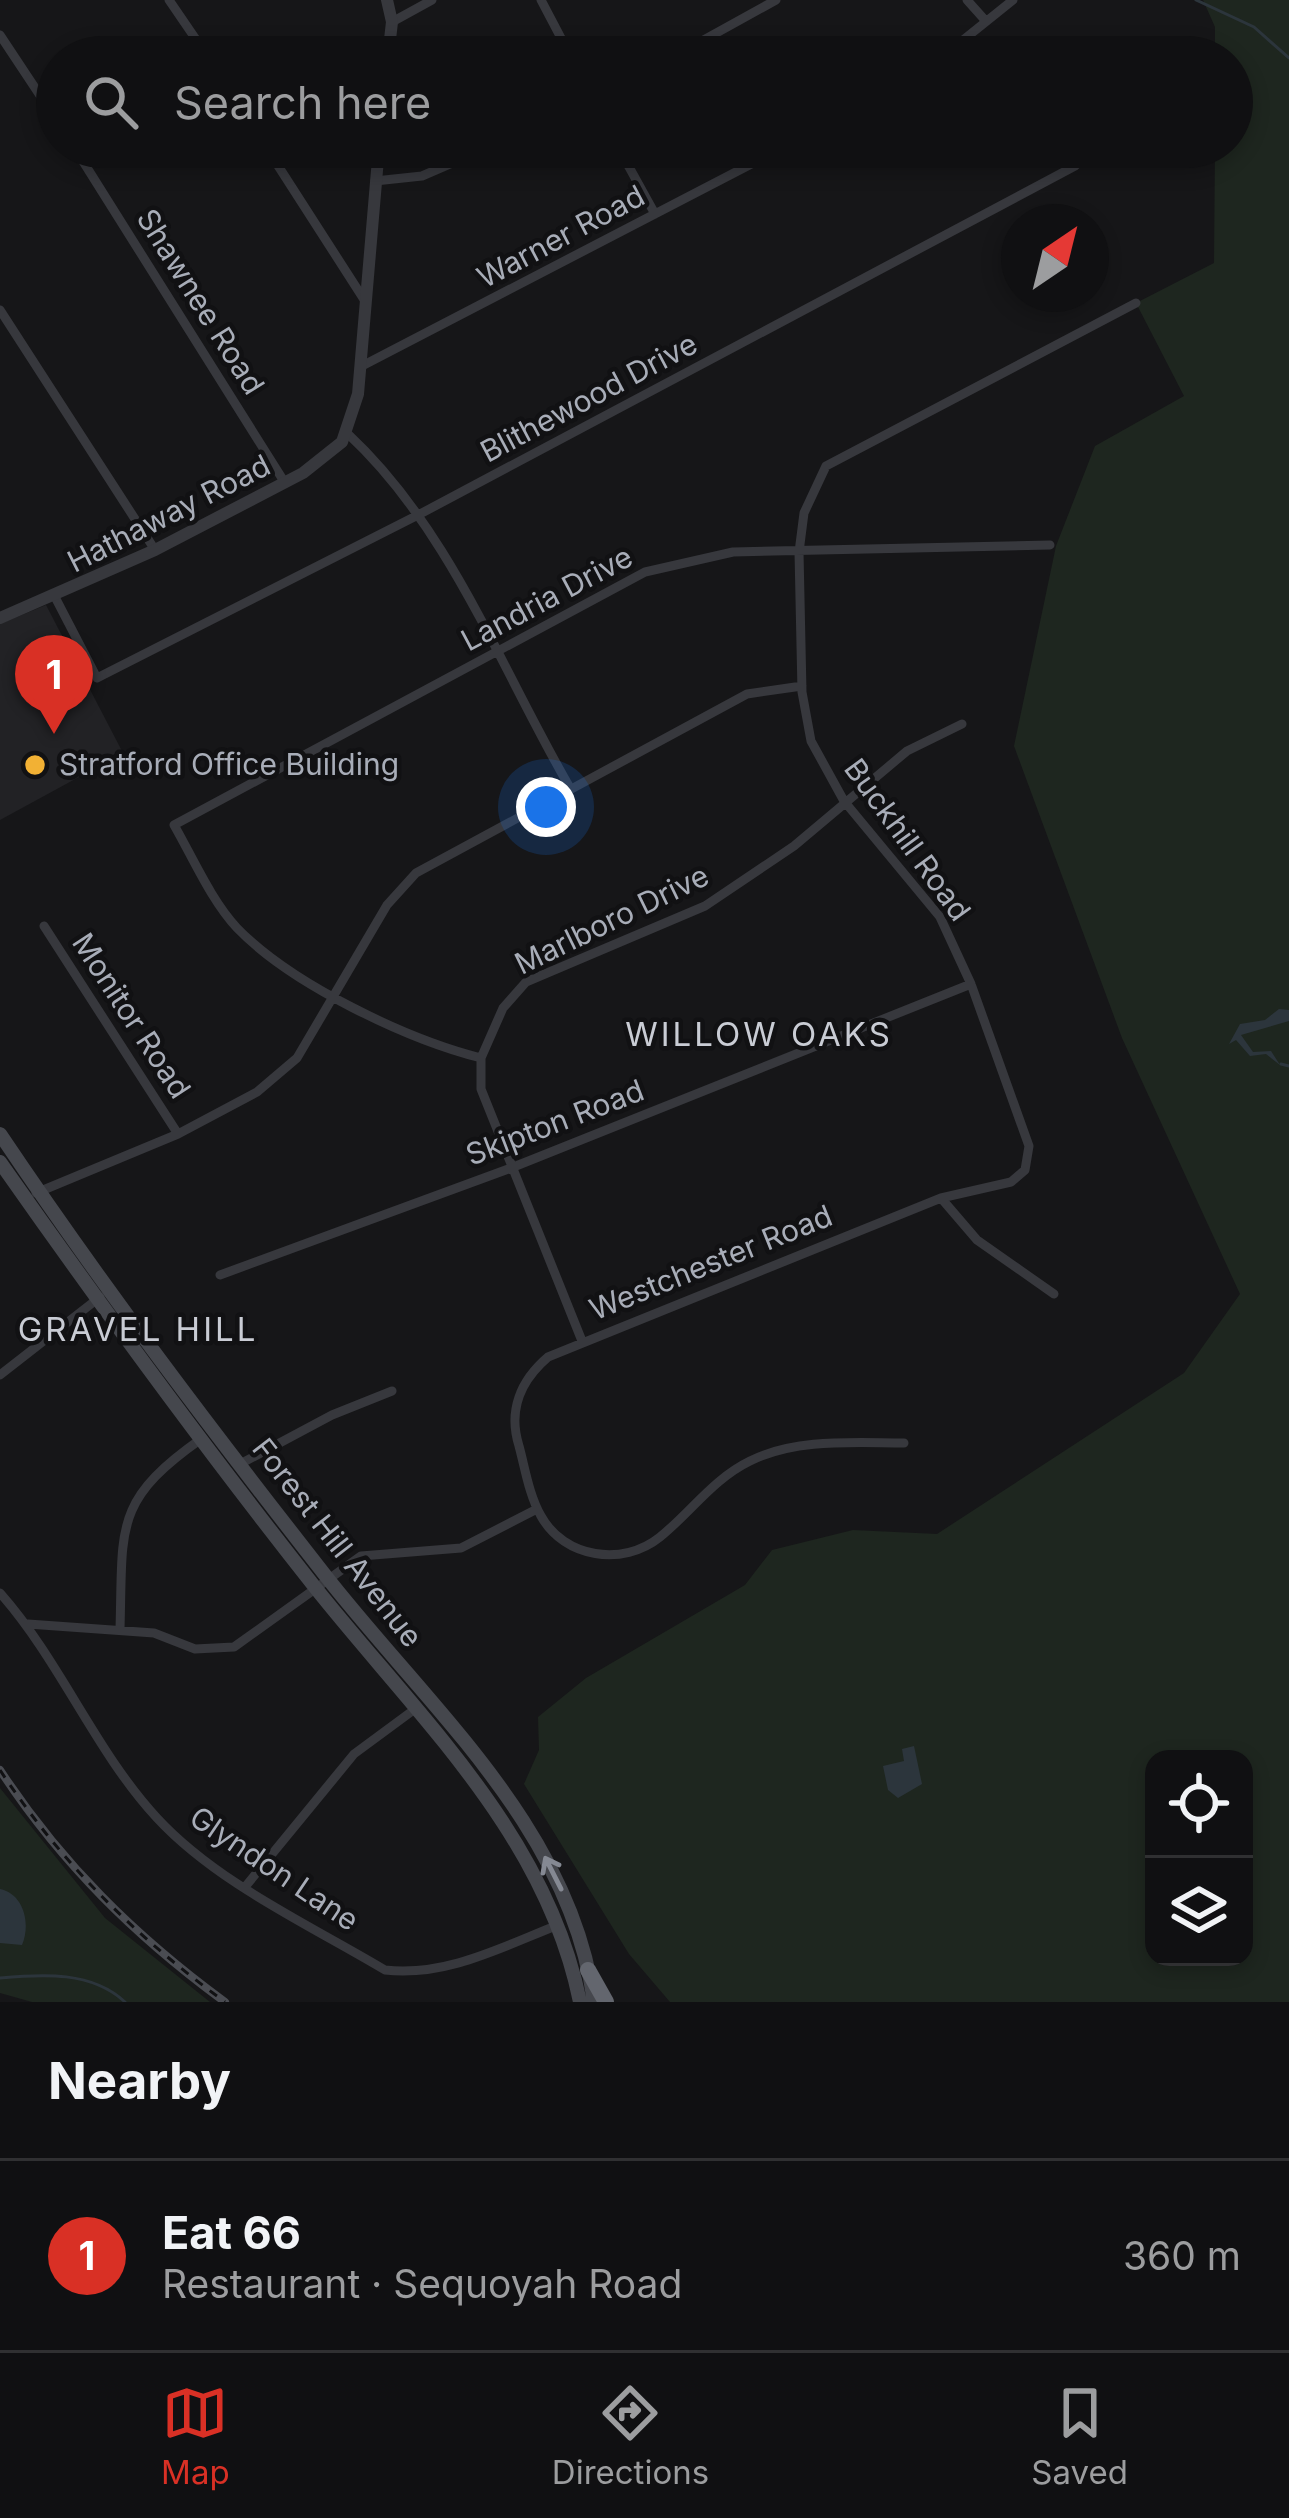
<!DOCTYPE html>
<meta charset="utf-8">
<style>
:root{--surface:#101012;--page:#19191b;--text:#f1f3f6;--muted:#9c9d9f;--line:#303032;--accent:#d93025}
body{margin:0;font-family:Inter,sans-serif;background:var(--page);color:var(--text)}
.controls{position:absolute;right:36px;bottom:36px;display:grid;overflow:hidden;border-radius:24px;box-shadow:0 6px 18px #0003}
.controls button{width:108px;height:108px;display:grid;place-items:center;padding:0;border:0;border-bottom:3px solid var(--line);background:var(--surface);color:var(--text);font:60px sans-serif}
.compass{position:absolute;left:1001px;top:204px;width:108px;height:108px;border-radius:50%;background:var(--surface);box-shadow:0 6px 18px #0003;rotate:35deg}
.you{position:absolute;left:546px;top:807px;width:42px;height:42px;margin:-30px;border:9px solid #fff;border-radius:50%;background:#1a73e8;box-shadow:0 0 0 18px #1a73e833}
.badge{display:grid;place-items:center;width:78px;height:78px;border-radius:50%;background:var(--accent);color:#fff;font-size:39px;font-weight:700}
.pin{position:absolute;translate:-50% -99px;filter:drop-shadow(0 3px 6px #0008)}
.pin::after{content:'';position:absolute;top:63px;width:42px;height:36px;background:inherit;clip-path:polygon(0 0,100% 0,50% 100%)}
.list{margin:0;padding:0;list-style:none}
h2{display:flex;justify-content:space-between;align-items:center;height:156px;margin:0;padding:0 48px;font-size:51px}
h2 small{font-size:39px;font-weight:400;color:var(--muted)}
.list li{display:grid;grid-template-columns:78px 1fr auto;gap:36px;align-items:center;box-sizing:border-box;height:192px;padding:0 48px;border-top:3px solid var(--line)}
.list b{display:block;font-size:45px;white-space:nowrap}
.list p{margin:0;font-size:39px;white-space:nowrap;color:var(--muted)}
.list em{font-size:39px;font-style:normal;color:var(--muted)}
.icon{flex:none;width:66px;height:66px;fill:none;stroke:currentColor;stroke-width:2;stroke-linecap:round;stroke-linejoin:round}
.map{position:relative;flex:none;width:1289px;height:2002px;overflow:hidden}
.search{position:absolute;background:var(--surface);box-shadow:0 6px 18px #0003;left:36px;right:36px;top:36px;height:132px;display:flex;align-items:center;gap:30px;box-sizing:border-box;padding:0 42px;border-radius:66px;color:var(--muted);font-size:45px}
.sheet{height:348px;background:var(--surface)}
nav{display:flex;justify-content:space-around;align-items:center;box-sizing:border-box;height:168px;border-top:3px solid var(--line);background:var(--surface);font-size:33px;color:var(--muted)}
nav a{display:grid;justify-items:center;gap:6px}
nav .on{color:var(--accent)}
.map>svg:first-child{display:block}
</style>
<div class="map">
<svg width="1289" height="2002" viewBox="0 0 1289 2002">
<rect width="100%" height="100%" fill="#161618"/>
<!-- built -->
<path fill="#222225" d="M46 605 123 753 0 820V624Z"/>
<!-- green -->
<path fill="#1e261f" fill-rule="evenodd" d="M1203 0H1289V2002H670L629 1954 524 1784 539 1750 538 1717 586 1678 745 1585 772 1550 853 1530 937 1534 1184 1373 1240 1294 1122 1038 1014 746 1056 546 1095 446 1184 396 1136 303 1214 263 1215 147H1232V57H1215V27ZM1154 1759H1244V1957H1154Z
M0 1788 105 1918 210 2002H32L0 1993Z"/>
<!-- water -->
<path fill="#2c353c" d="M1279 1009 1289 1010V1021L1241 1035 1253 1052 1271 1051 1280 1065 1266 1054 1250 1056 1236 1040 1229 1044 1240 1024 1265 1020Z
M914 1746 922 1784 898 1798 888 1790 883 1766 904 1761 902 1749Z
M0 1889C24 1894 31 1924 22 1945L0 1943Z"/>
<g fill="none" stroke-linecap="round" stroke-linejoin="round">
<!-- stream -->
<path stroke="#2c353c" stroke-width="3" d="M1196 0 1254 27 1289 58
M1281 1064 1289 1066
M0 1978C43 1974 92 1971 125 2002"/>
<!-- minor -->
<path stroke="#37383d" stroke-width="9" d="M169 0 208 57
M541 0 571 57
M967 0 984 19
M392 22 432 0
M0 35 57 121
M673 57 776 0
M942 57 1013 0
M74 147 285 483
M266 147 365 301
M618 147 655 214
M375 181 422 176 489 147
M0 310 155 550
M360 367 784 147
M348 434C450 529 500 667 569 786
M55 597 97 678 420 514 1075 166 1095 147
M44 926 178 1134
M481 1058C406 1039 291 984 237 928 211 900 193 858 174 825L645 572 733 552 1050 545
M36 1193 178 1134 257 1092 297 1058 387 905 416 873 747 694 802 686
M941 1198 977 1240 1054 1294
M220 1275 511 1168 971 984
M582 1341 481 1089V1058L503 1008 526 982 705 906 794 846 907 751 962 724
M0 1375 100 1297
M904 1443C854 1443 796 1438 750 1461 713 1479 691 1512 660 1537 623 1567 564 1558 541 1516 529 1495 525 1468 519 1446 508 1411 520 1381 548 1357L941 1198 1011 1182 1025 1170 1029 1146 971 984 940 917 844 801 811 741 802 692 799 552 804 513 826 466 1136 303
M240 1464 332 1415 392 1391
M0 1593C61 1662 95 1751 157 1818 217 1883 310 1925 385 1970 446 1977 502 1947 558 1925
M28 1624 154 1633 195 1649 234 1647 361 1556 461 1548 537 1509
M120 1629C123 1527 113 1501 201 1439
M245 1887 354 1754 415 1709"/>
<!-- tertiary -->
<path stroke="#37383d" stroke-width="12" d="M387 0 392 22 388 57
M0 618 155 550 303 473 342 442 358 394 379 147"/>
<!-- secondary -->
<path stroke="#45474d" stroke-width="14" d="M0 1134C102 1286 213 1432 325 1575 428 1707 571 1828 594 2002
M0 1162C101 1306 205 1448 314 1586 417 1716 546 1833 580 2002"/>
<!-- motorway -->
<path stroke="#63666e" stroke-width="16" d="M588 1970 606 2002"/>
<defs>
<path id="rail" d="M0 1770C61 1863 135 1936 225 2002"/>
</defs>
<!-- rail casing -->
<use href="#rail" stroke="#4a4c52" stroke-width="8"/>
<!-- rail -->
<use href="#rail" stroke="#111113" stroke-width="3" stroke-dasharray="9" stroke-linecap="butt"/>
</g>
<!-- one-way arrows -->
<defs><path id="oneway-shaft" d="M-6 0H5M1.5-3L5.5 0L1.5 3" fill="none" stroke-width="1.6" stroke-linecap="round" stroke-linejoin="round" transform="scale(3)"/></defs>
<use stroke="#858993" href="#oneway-shaft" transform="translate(553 1873) rotate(-117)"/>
<!-- markers -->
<circle fill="#f2b134" stroke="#111113" stroke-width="4.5" cx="35" cy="765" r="12"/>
<g text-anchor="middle" stroke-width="9" stroke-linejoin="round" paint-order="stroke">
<!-- street labels -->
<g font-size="30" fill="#a8adb8" stroke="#111113">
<text transform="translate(561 237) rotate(-28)" y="10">Warner Road</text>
<text transform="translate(200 302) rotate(58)" y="10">Shawnee Road</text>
<text transform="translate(589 398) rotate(-28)" y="10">Blithewood Drive</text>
<text transform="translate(169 514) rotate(-27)" y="10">Hathaway Road</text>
<text transform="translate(547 599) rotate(-28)" y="10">Landria Drive</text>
<text transform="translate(907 840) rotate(54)" y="10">Buckhill Road</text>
<text transform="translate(612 920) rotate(-26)" y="10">Marlboro Drive</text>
<text transform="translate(131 1016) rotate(57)" y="10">Monitor Road</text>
<text transform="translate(555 1123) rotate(-21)" y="10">Skipton Road</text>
<text transform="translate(711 1263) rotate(-22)" y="10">Westchester Road</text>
<text transform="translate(337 1543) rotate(52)" y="10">Forest Hill Avenue</text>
<text transform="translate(274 1869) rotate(34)" y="10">Glyndon Lane</text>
</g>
<!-- poi labels -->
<g font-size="30" fill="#a8adb8" stroke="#111113" text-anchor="start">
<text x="59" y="775">Stratford Office Building</text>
</g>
<!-- neighbourhood labels -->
<g font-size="33" letter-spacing="3" fill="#c9ccd4" stroke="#111113">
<text x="759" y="1046">WILLOW OAKS</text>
<text x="138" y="1341">GRAVEL HILL</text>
</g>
</g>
</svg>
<div class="controls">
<button><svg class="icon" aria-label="locate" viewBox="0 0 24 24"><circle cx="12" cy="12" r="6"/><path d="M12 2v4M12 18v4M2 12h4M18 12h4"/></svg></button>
<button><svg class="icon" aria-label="layers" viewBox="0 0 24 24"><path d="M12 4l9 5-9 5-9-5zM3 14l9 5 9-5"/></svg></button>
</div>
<svg class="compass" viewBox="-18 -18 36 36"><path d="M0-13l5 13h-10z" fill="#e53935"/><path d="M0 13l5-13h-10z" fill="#9c9d9f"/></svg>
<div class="you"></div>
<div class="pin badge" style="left:54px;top:734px">1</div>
<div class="search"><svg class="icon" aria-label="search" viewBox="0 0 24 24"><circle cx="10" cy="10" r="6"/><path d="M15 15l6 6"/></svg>Search here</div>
</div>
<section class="sheet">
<h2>Nearby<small></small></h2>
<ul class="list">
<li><span class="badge">1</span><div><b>Eat 66</b><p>Restaurant · Sequoyah Road</p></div><em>360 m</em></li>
</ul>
</section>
<nav>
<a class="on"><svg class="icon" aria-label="map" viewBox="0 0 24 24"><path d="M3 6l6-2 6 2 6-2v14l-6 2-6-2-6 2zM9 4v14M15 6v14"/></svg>Map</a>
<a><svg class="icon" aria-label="directions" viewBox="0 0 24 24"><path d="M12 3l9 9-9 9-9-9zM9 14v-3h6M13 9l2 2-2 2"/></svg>Directions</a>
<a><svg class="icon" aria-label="saved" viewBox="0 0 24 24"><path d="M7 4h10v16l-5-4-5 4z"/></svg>Saved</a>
</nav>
